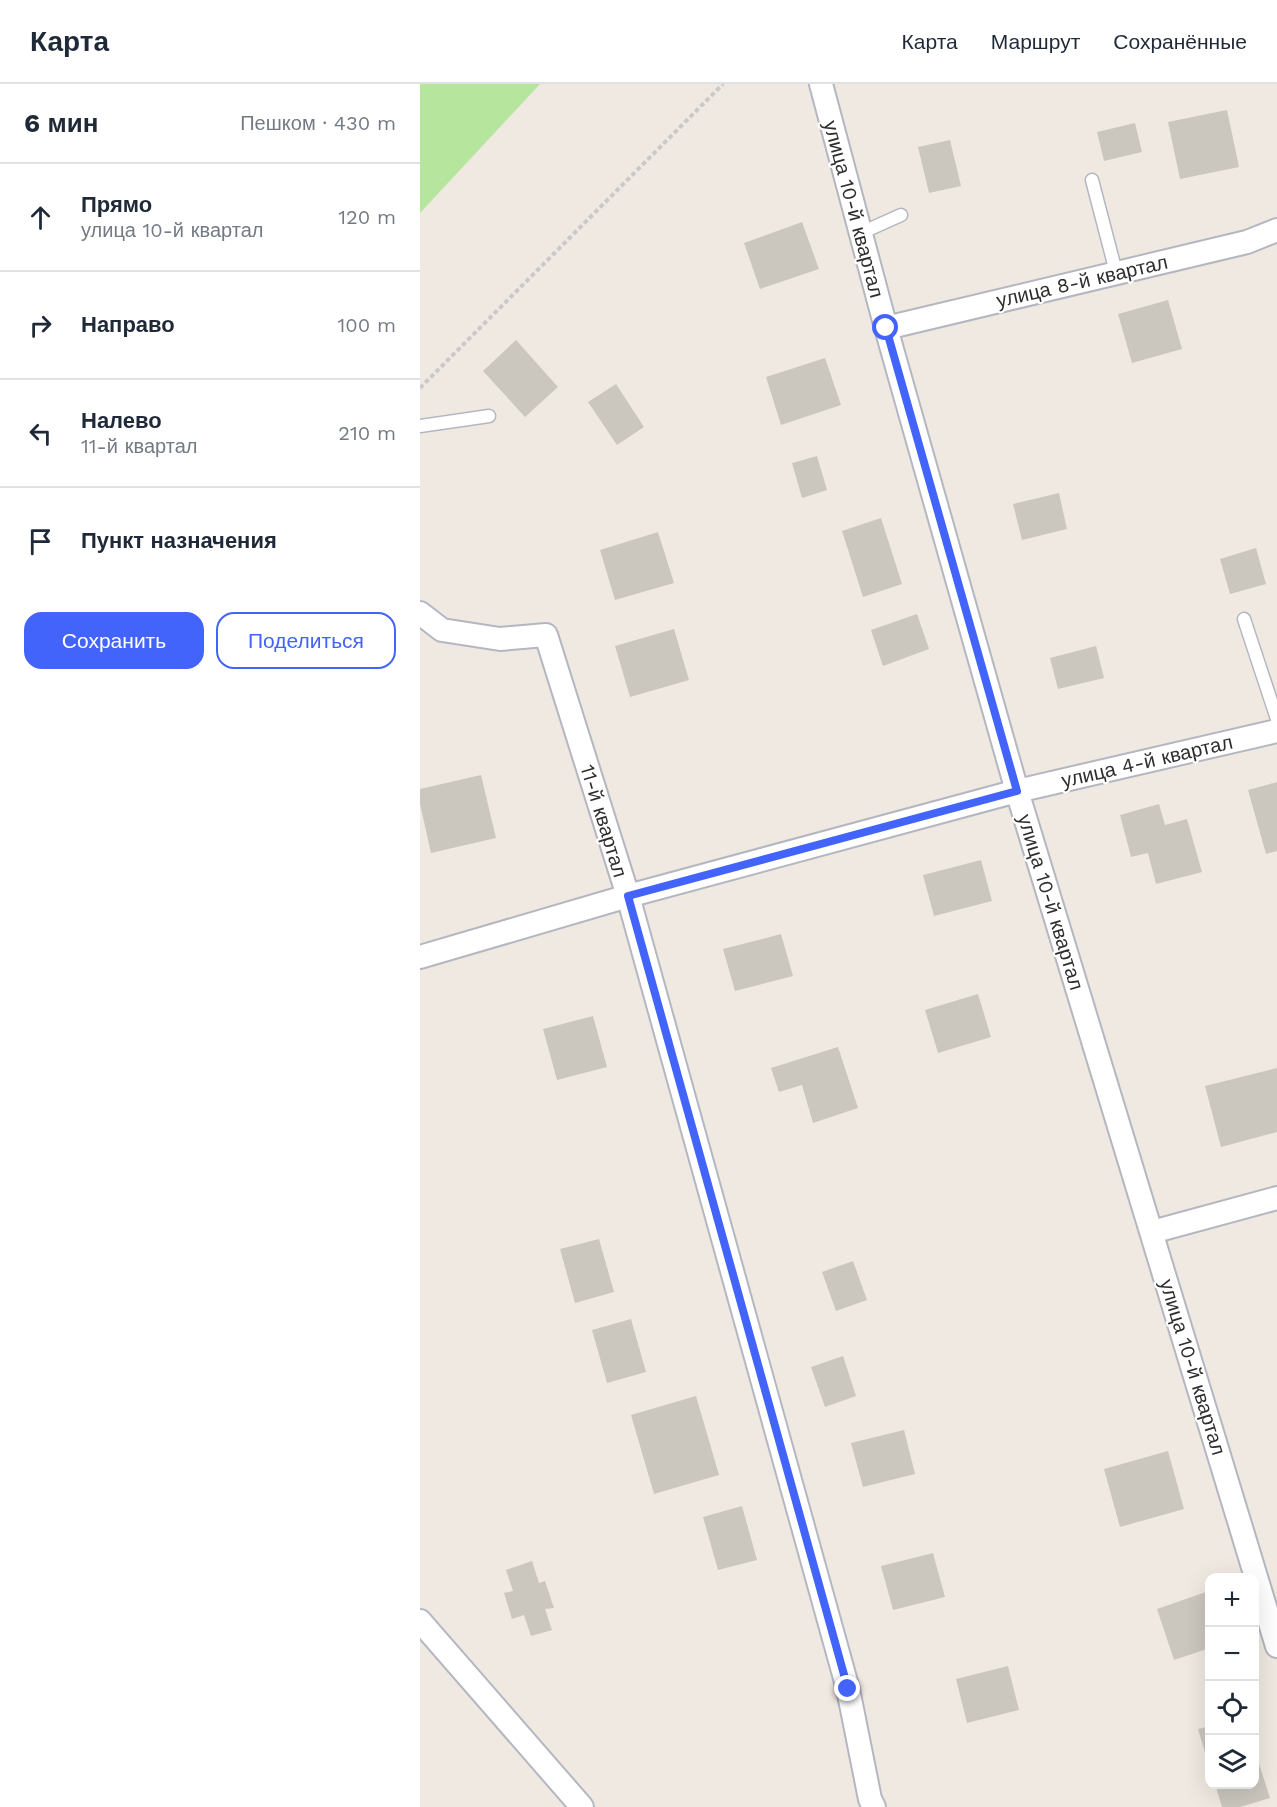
<!DOCTYPE html>
<html lang="ru">
<meta charset="utf-8">
<style>
:root{--surface:#fff;--page:#f2f2f3;--text:#1f2937;--muted:#747a83;--line:#e0e1e3;--accent:#4264fb}
body{margin:0;font-family:"Work Sans",sans-serif;background:var(--page);color:var(--text)}
.controls{position:absolute;right:18px;bottom:18px;display:grid;overflow:hidden;border-radius:12px;box-shadow:0 6px 24px #0002}
.controls button{width:54px;height:54px;display:grid;place-items:center;padding:0;border:0;border-bottom:2px solid var(--line);background:var(--surface);color:var(--text);font:30px sans-serif}
.stop{position:absolute;width:18px;height:18px;margin:-14px;border:4px solid #4264fb;border-radius:50%;background:#fff}
.stop.end{background:#4264fb;border-color:#fff;box-shadow:0 2px 6px #0008}
.list{margin:0;padding:0;list-style:none}
h2{display:flex;justify-content:space-between;align-items:center;height:78px;margin:0;padding:0 24px;font-size:26px}
h2 small{font-size:20px;font-weight:400;color:var(--muted)}
.list li{display:grid;grid-template-columns:39px 1fr auto;gap:18px;align-items:center;box-sizing:border-box;height:108px;padding:0 24px;border-top:2px solid var(--line)}
.list b{display:block;font-size:22px;white-space:nowrap}
.list p{margin:0;font-size:20px;white-space:nowrap;color:var(--muted)}
.list em{font-size:20px;font-style:normal;color:var(--muted)}
.actions{display:flex;gap:12px;padding:18px 24px}
.actions a{flex:1;padding:14px 0;border:2px solid var(--accent);border-radius:18px;text-align:center;font-size:21px;color:var(--accent)}
.actions .main{background:var(--accent);color:#fff}
.icon{flex:none;width:33px;height:33px;fill:none;stroke:currentColor;stroke-width:2;stroke-linecap:round;stroke-linejoin:round}
.map{position:relative;flex:none;width:857px;height:1723px;overflow:hidden}
header{display:flex;align-items:center;gap:36px;box-sizing:border-box;height:84px;padding:0 30px;background:var(--surface);border-bottom:2px solid var(--line)}
header strong{font-size:28px}
nav{display:flex;gap:33px;margin-inline-start:auto;font-size:21px}
main{display:flex}
aside{flex:1;background:var(--surface)}
.map>svg:first-child{display:block}
</style>
<header>
<strong>Карта</strong>
<nav><a>Карта</a><a>Маршрут</a><a>Сохранённые</a></nav>
</header>
<main>
<aside>
<h2>6 мин<small>Пешком · 430 m</small></h2>
<ul class="list">
<li><svg class="icon" aria-label="ahead" viewBox="0 0 24 24"><path d="M12 20V5M6 11l6-6 6 6"/></svg><div><b>Прямо</b><p>улица 10-й квартал</p></div><em>120 m</em></li>
<li><svg class="icon" aria-label="right" viewBox="0 0 24 24"><path d="M7 20v-9h11M14 6l5 5-5 5"/></svg><div><b>Направо</b></div><em>100 m</em></li>
<li><svg class="icon" aria-label="left" viewBox="0 0 24 24"><path d="M17 20v-9H6M10 6l-5 5 5 5"/></svg><div><b>Налево</b><p>11-й квартал</p></div><em>210 m</em></li>
<li><svg class="icon" aria-label="arrive" viewBox="0 0 24 24"><path d="M6 21V4h12l-3 4 3 4H6"/></svg><div><b>Пункт назначения</b></div></li>
</ul>
<div class="actions"><a class="main">Сохранить</a><a>Поделиться</a></div>
</aside>
<div class="map">
<svg width="857" height="1723" viewBox="0 0 857 1723">
<rect width="100%" height="100%" fill="#efe9e1"/>
<!-- green -->
<path fill="#b6e59e" d="M0 0H120L0 129Z"/>
<!-- building -->
<path fill="#cbc7bf" d="M807 26 819 83 760 95 748 38Z
M715 39 722 68 684 77 677 48Z
M530 56 541 102 509 109 498 63Z
M382 138 399 185 340 205 324 159Z
M748 216 762 265 712 279 698 230Z
M96 256 138 303 105 333 63 287Z
M405 274 421 321 361 341 346 293Z
M196 300 224 343 197 361 168 318Z
M397 372 407 406 382 414 372 379Z
M639 409 647 445 602 456 593 420Z
M461 434 482 500 443 513 422 447Z
M238 448 254 499 195 516 180 466Z
M836 464 846 500 810 510 800 475Z
M497 530 509 565 463 582 451 546Z
M254 545 269 596 210 613 195 562Z
M676 562 684 594 638 605 630 574Z
M61 691 76 754 11 769 0 720V705Z
M857 698V767L846 770 828 706Z
M739 720 745 741 767 735 782 788 736 800 728 769 711 773 700 731Z
M561 776 572 817 514 832 503 791Z
M361 850 373 892 315 907 303 865Z
M558 910 571 953 518 969 505 926Z
M173 932 187 983 137 996 123 945Z
M418 963 438 1024 393 1039 382 1001 359 1008 351 984Z
M857 984V1048L801 1063 785 1002Z
M179 1155 194 1208 155 1219 140 1165Z
M433 1177 447 1216 416 1227 402 1188Z
M211 1235 226 1288 187 1299 172 1246Z
M423 1272 436 1312 405 1323 391 1283Z
M276 1312 299 1391 234 1410 211 1331Z
M484 1346 495 1390 443 1403 431 1359Z
M748 1367 764 1425 700 1443 684 1385Z
M322 1422 337 1476 298 1486 283 1433Z
M513 1469 525 1513 473 1526 461 1482Z
M112 1477 119 1499 125 1497 134 1524 125 1525 132 1546 111 1552 104 1531 92 1535 84 1509 93 1507 86 1486Z
M786 1508 790 1518V1564L754 1576 737 1525Z
M588 1582 599 1626 547 1639 536 1595Z
M790 1642V1682H789L778 1645Z
M835 1667 850 1714 820 1723H802L795 1700H834Z"/>
<g fill="none" stroke-linecap="round" stroke-linejoin="round">
<defs>
<path id="service" d="M672 96 696 188
M441 149 481 131
M0 342 69 332
M824 535 857 635"/>
<path id="minor" d="M401 0 466 244 597 707 857 1562
M466 244 827 158 857 146
M0 529 22 546 80 555 126 551 208 812 428 1605 450 1715 454 1723
M0 873 208 812 597 707 857 647
M732 1148 857 1114
M0 1537 162 1723"/>
</defs>
<!-- service casing -->
<use href="#service" stroke="#b4b7c1" stroke-width="15"/>
<!-- minor casing -->
<use href="#minor" stroke="#b4b7c1" stroke-width="26"/>
<!-- path -->
<path stroke="#c9c9c9" stroke-width="4" stroke-dasharray="4.5 3" stroke-linecap="butt" d="M0 304 303 0"/>
<!-- service -->
<use href="#service" stroke="#fff" stroke-width="12"/>
<!-- minor -->
<use href="#minor" stroke="#fff" stroke-width="22"/>
</g>
<g fill="none" stroke-linecap="round" stroke-linejoin="round">
<!-- route -->
<path stroke="#4264fb" stroke-width="8" d="M428 1605 208 812 597 707 466 244"/>
</g>
<g text-anchor="middle" stroke-width="4.5" stroke-linejoin="round" paint-order="stroke">
<!-- street labels -->
<g font-size="20" fill="#2e2e2e" stroke="#fff">
<text transform="translate(434 125) rotate(75)" y="7">улица 10-й квартал</text>
<text transform="translate(662 197) rotate(-13)" y="7">улица 8-й квартал</text>
<text transform="translate(727 677) rotate(-13)" y="7">улица 4-й квартал</text>
<text transform="translate(184 737) rotate(73)" y="7">11-й квартал</text>
<text transform="translate(631 818) rotate(73)" y="7">улица 10-й квартал</text>
<text transform="translate(773 1283) rotate(73)" y="7">улица 10-й квартал</text>
</g>
</g>
</svg>
<div class="controls">
<button>+</button>
<button>−</button>
<button><svg class="icon" aria-label="locate" viewBox="0 0 24 24"><circle cx="12" cy="12" r="6"/><path d="M12 2v4M12 18v4M2 12h4M18 12h4"/></svg></button>
<button><svg class="icon" aria-label="layers" viewBox="0 0 24 24"><path d="M12 4l9 5-9 5-9-5zM3 14l9 5 9-5"/></svg></button>
</div>
<div class="stop" style="left:466px;top:244px"></div>
<div class="stop end" style="left:428px;top:1605px"></div>
</div>
</main>
